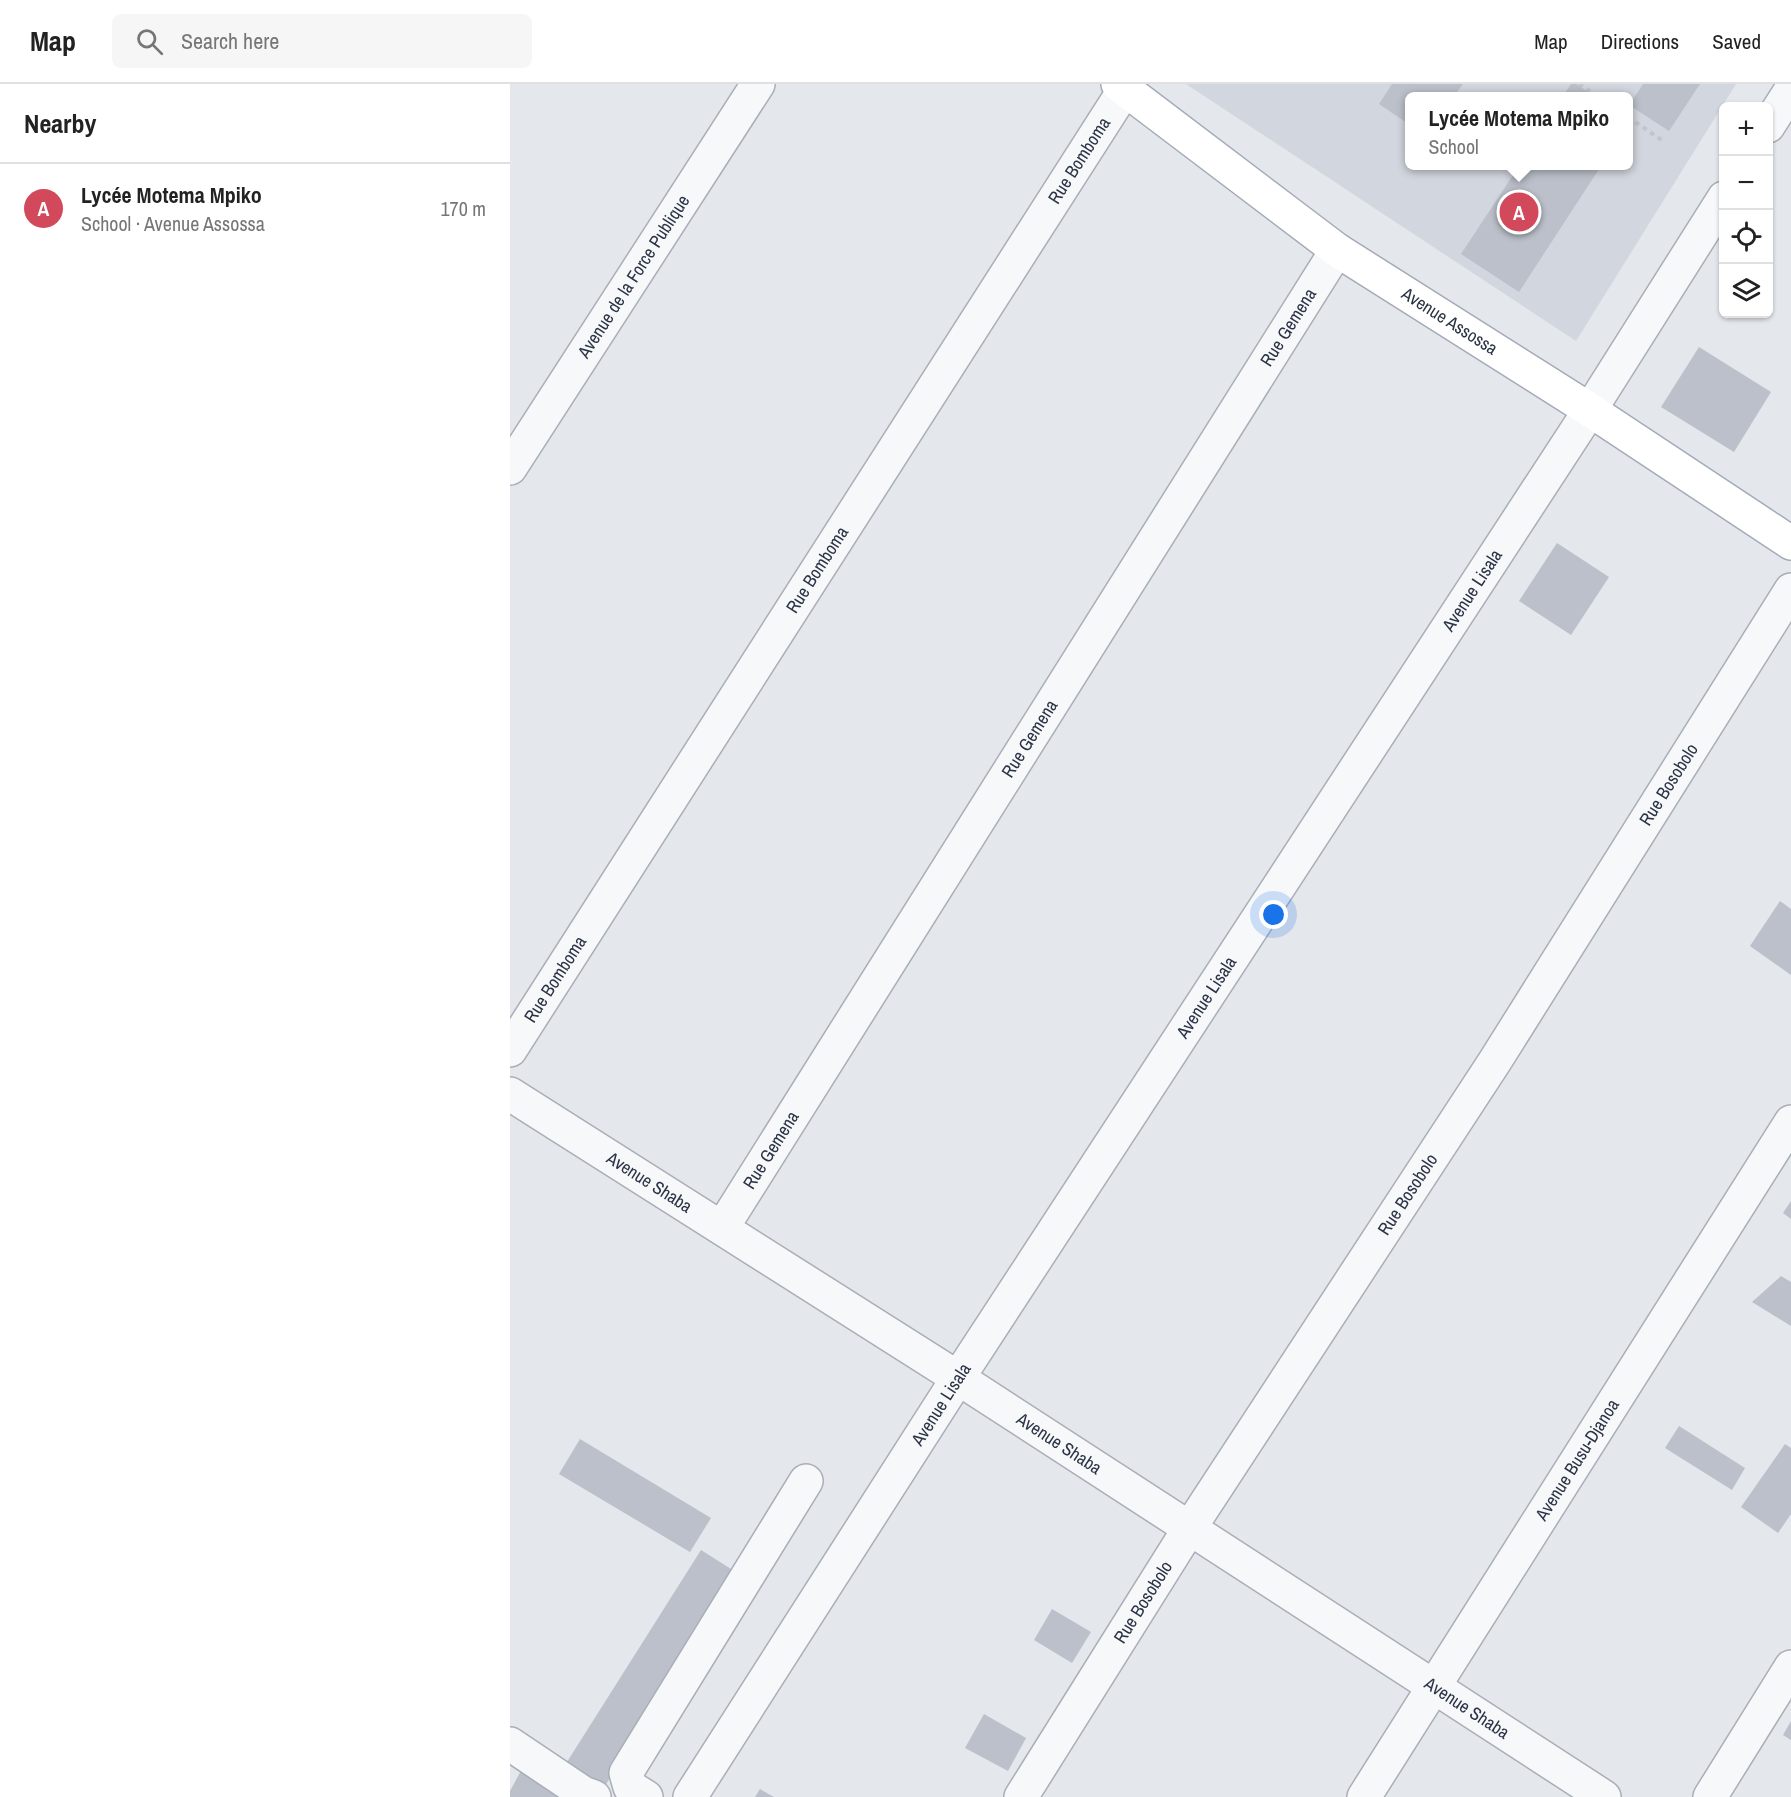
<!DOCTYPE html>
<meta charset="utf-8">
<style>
:root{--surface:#fff;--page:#f6f6f6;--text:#222;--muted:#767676;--line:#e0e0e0;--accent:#d1495b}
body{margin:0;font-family:"Archivo Narrow",sans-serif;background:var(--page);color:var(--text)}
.controls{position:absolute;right:18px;top:18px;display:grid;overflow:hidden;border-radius:9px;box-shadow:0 2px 4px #0004}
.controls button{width:54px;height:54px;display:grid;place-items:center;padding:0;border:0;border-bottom:2px solid var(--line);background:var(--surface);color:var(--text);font:30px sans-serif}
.you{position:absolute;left:764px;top:831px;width:21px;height:21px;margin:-15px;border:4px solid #fff;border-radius:50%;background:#1a73e8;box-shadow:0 0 0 9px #1a73e833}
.badge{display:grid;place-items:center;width:39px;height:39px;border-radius:50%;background:var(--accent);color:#fff;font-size:20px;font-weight:700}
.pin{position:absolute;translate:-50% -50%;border:3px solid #fff;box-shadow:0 2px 6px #0006}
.popup{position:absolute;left:895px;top:8px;width:228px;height:78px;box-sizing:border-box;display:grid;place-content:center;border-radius:9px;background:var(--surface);filter:drop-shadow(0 2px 4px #0005);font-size:20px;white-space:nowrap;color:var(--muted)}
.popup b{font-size:22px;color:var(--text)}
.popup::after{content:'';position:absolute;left:50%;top:100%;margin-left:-12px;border:12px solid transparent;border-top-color:var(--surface)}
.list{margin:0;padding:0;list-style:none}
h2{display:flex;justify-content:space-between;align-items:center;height:78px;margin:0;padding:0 24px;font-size:26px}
h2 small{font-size:20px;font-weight:400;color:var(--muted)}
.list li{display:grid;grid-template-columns:39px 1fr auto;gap:18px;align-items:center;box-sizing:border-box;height:90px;padding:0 24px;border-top:2px solid var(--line)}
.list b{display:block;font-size:22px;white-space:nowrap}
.list p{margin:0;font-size:20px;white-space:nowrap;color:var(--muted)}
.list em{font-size:20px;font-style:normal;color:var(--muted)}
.icon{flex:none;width:33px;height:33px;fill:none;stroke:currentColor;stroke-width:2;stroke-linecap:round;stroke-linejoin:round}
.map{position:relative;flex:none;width:1281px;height:1713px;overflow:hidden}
header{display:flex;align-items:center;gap:36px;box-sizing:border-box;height:84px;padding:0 30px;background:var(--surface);border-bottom:2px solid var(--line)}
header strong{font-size:28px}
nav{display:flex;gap:33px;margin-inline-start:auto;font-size:21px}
.search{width:420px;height:54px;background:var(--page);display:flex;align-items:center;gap:15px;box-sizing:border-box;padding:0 21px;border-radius:9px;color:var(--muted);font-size:22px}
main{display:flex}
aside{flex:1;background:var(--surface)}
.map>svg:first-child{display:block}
</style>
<header>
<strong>Map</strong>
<div class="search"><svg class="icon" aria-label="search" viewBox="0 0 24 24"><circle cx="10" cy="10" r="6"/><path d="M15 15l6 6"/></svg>Search here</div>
<nav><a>Map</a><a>Directions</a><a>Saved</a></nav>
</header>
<main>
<aside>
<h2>Nearby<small></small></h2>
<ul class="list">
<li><span class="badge">A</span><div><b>Lycée Motema Mpiko</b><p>School · Avenue Assossa</p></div><em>170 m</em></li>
</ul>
</aside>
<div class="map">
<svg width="1281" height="1713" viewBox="0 0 1281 1713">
<rect width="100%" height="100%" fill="#e4e7ec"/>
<!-- built -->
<path fill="#d2d6de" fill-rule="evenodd" d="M676 0H1226L1066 257ZM900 12H1118V82H900Z"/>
<!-- building -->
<path fill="#bbc0ca" d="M882 0H953L944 12H900V41L869 20Z
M1061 0H1066L1085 12H1053Z
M1133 0H1190L1159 47 1119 21Z
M1009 82H1091L1009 208 951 170Z
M1189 263 1261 308 1224 368 1151 323Z
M1047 459 1099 493 1061 551 1009 517Z
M1270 817 1281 825V891L1240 862Z
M1281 1117V1135L1273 1129Z
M1271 1192 1281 1198V1242L1242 1218Z
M1169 1342 1235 1384 1222 1406 1155 1364Z
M70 1355 201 1434 180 1468 49 1390Z
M1275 1360 1281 1364V1430L1268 1449 1231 1423Z
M191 1466 229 1490 88 1713 50 1689Z
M542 1525 581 1548 562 1579 524 1556Z
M474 1630 516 1654 498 1687 455 1664Z
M1281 1637V1656L1273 1651Z
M13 1683 66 1713H0V1707Z
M250 1705 264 1713H245Z"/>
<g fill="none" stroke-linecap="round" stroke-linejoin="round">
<defs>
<g id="minor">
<path d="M1258 42 1281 6"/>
<path id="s1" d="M0 384 248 0"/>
<path id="s2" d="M0 966 615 5"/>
<path id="s3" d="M0 1010 448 1294 1094 1713"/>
<path id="s4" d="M212 1144 827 166"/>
<path d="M0 1660 73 1709 84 1713"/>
<path d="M136 1713 120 1703 116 1689 296 1397"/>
<path id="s5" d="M180 1713 448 1294 1080 326 1214 114"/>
<path id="s6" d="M511 1713 679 1445 985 977 1281 506"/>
<path id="s7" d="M854 1713 1281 1038"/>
<path d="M1200 1713 1281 1583"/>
</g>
<g id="major">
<path id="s8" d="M608 0 827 166 1080 326 1281 459"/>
</g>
</defs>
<!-- minor casing -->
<use href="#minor" stroke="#a9aeb7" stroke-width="36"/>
<!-- major casing -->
<use href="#major" stroke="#a3abb8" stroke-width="36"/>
<!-- path -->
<path stroke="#c2c5cb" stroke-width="4" stroke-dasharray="4.5 4.5" stroke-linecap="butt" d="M1069 0 1087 12
M1118 33 1153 57"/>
<!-- minor -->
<use href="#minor" stroke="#f7f8fa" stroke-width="33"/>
<!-- major -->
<use href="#major" stroke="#fff" stroke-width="33"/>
</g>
<g text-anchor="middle" stroke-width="4.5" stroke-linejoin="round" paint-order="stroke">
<!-- street labels -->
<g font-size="18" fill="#2b3445" stroke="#f4f6f9">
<text dy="6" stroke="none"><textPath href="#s2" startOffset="1056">Rue Bomboma</textPath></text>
<text dy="6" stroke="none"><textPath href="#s1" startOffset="228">Avenue de la Force Publique</textPath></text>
<text dy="6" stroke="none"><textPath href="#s8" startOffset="408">Avenue Assossa</textPath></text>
<text dy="6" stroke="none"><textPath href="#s4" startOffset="1064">Rue Gemena</textPath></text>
<text dy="6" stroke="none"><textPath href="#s2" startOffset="570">Rue Bomboma</textPath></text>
<text dy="6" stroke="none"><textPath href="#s5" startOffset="1438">Avenue Lisala</textPath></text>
<text dy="6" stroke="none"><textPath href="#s4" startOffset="578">Rue Gemena</textPath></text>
<text dy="6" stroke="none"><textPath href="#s6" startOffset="1202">Rue Bosobolo</textPath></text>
<text dy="6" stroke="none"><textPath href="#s2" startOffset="84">Rue Bomboma</textPath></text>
<text dy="6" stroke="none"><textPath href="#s5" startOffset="952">Avenue Lisala</textPath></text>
<text dy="6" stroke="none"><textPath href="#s4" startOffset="92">Rue Gemena</textPath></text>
<text dy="6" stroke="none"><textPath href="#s3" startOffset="165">Avenue Shaba</textPath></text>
<text dy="6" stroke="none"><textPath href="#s6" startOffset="716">Rue Bosobolo</textPath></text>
<text dy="6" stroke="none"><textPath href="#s5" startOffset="466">Avenue Lisala</textPath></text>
<text dy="6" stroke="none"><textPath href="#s3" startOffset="651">Avenue Shaba</textPath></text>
<text dy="6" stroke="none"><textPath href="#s7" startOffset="399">Avenue Busu-Djanoa</textPath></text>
<text dy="6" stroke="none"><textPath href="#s6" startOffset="230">Rue Bosobolo</textPath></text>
<text dy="6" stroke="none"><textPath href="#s3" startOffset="1137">Avenue Shaba</textPath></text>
</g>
</g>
</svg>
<div class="controls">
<button>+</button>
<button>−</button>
<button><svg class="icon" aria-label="locate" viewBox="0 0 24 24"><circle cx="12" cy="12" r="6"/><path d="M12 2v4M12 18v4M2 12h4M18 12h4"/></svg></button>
<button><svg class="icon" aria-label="layers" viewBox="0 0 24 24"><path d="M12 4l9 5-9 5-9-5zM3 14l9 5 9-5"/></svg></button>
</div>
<div class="you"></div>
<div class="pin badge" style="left:1009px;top:128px">A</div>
<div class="popup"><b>Lycée Motema Mpiko</b>School</div>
</div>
</main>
